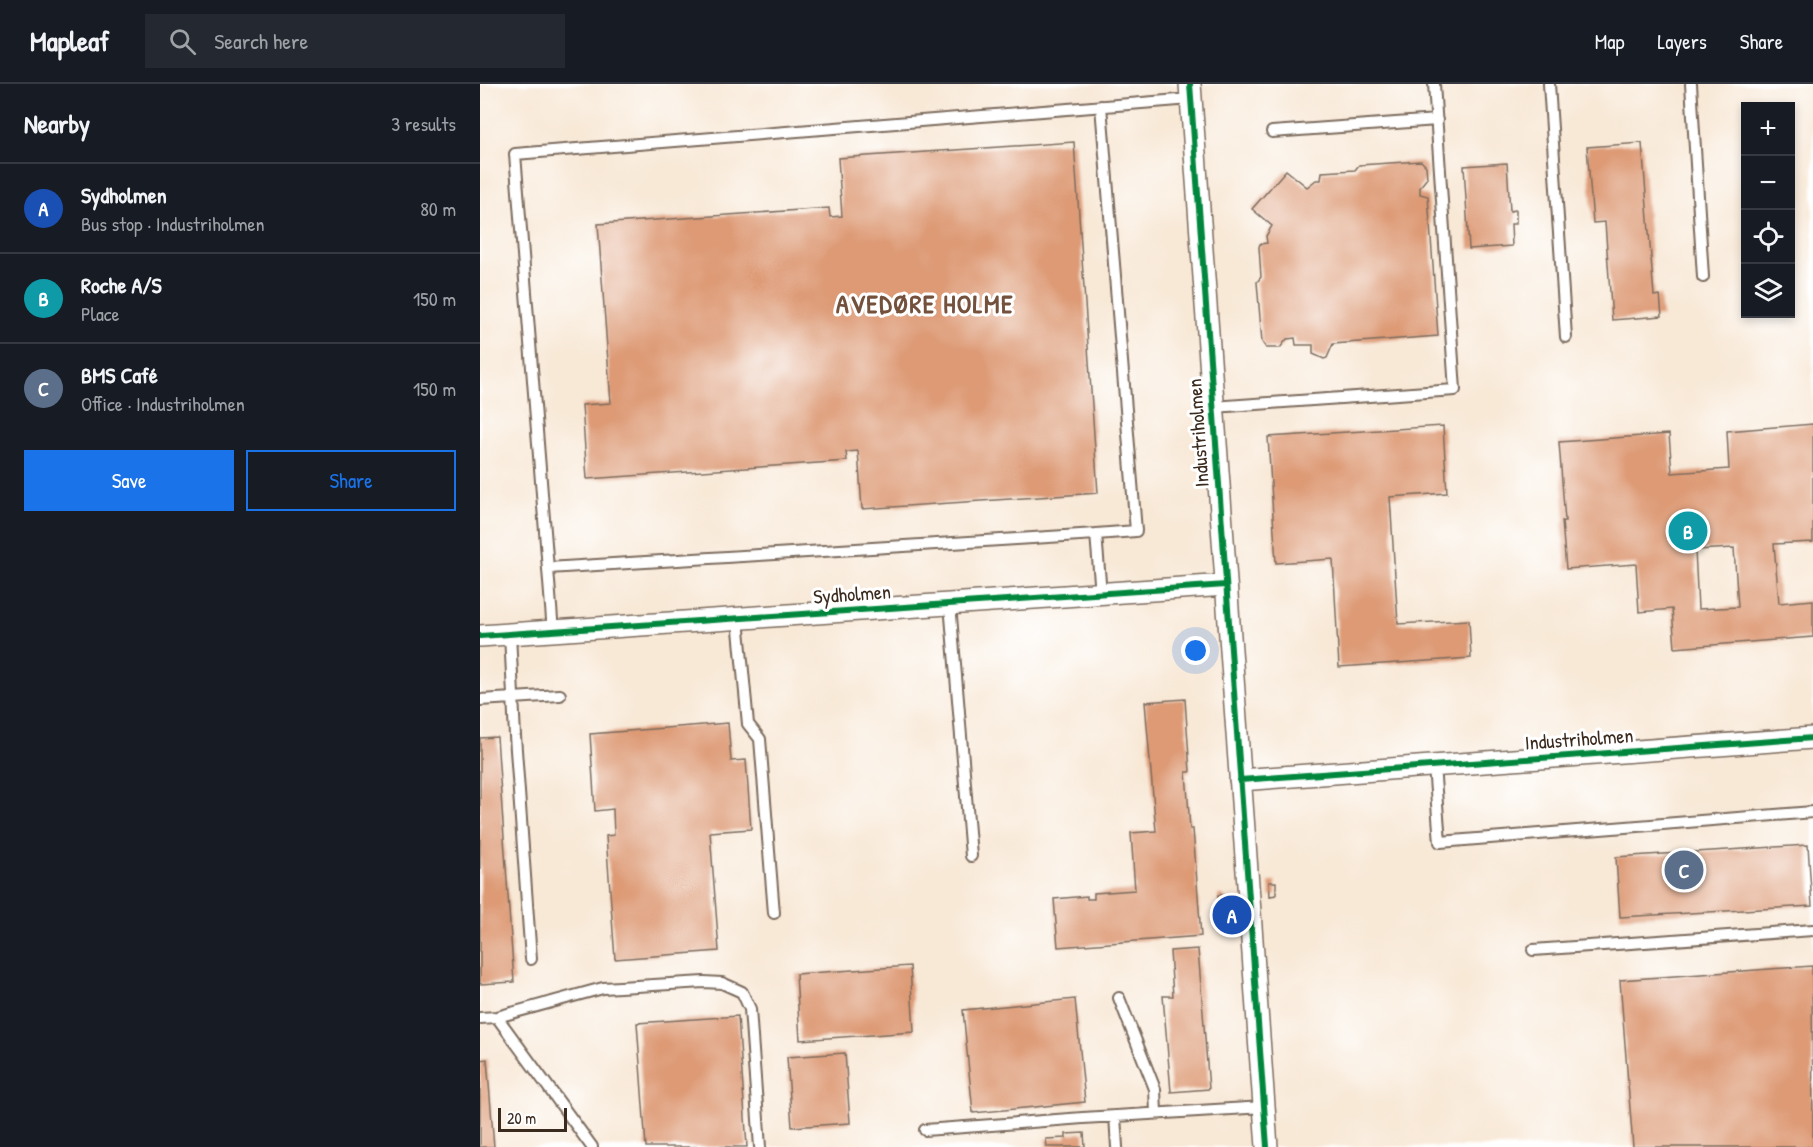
<!DOCTYPE html>
<meta charset="utf-8">
<style>
:root{--surface:#171b24;--page:#242831;--text:#f1f3f6;--muted:#9ea1a6;--line:#363941;--accent:#1a73e8}
body{margin:0;font-family:"Patrick Hand",sans-serif;background:var(--page);color:var(--text)}
.controls{position:absolute;right:18px;top:18px;display:grid;overflow:hidden;border-radius:0px;box-shadow:0 3px 9px #0003}
.controls button{width:54px;height:54px;display:grid;place-items:center;padding:0;border:0;border-bottom:2px solid var(--line);background:var(--surface);color:var(--text);font:30px sans-serif}
.scale{position:absolute;left:18px;bottom:15px;width:69px;box-sizing:border-box;padding-left:6px;border:3px solid #3b2a1e;border-top:0;font-size:16px;line-height:21px;white-space:nowrap;color:#3b2a1e;-webkit-text-stroke:4px #fff;paint-order:stroke}
.you{position:absolute;left:716px;top:567px;width:21px;height:21px;margin:-15px;border:4px solid #fff;border-radius:50%;background:#1a73e8;box-shadow:0 0 0 9px #1a73e833}
.badge{display:grid;place-items:center;width:39px;height:39px;border-radius:50%;background:var(--accent);color:#fff;font-size:20px;font-weight:700}
.pin{position:absolute;translate:-50% -50%;border:3px solid #fff;box-shadow:0 2px 6px #0006}
.list{margin:0;padding:0;list-style:none}
h2{display:flex;justify-content:space-between;align-items:center;height:78px;margin:0;padding:0 24px;font-size:26px}
h2 small{font-size:20px;font-weight:400;color:var(--muted)}
.list li{display:grid;grid-template-columns:39px 1fr auto;gap:18px;align-items:center;box-sizing:border-box;height:90px;padding:0 24px;border-top:2px solid var(--line)}
.list b{display:block;font-size:22px;white-space:nowrap}
.list p{margin:0;font-size:20px;white-space:nowrap;color:var(--muted)}
.list em{font-size:20px;font-style:normal;color:var(--muted)}
.actions{display:flex;gap:12px;padding:18px 24px}
.actions a{flex:1;padding:14px 0;border:2px solid var(--accent);border-radius:0px;text-align:center;font-size:21px;color:var(--accent)}
.actions .main{background:var(--accent);color:#fff}
.icon{flex:none;width:33px;height:33px;fill:none;stroke:currentColor;stroke-width:2;stroke-linecap:round;stroke-linejoin:round}
.map{position:relative;flex:none;width:1333px;height:1063px;overflow:hidden}
header{display:flex;align-items:center;gap:36px;box-sizing:border-box;height:84px;padding:0 30px;background:var(--surface);border-bottom:2px solid var(--line)}
header strong{font-size:28px}
nav{display:flex;gap:33px;margin-inline-start:auto;font-size:21px}
.search{width:420px;height:54px;background:var(--page);display:flex;align-items:center;gap:15px;box-sizing:border-box;padding:0 21px;border-radius:0px;color:var(--muted);font-size:22px}
main{display:flex}
aside{flex:1;background:var(--surface)}
.map>svg:first-child{display:block}
</style>
<header>
<strong>Mapleaf</strong>
<div class="search"><svg class="icon" aria-label="search" viewBox="0 0 24 24"><circle cx="10" cy="10" r="6"/><path d="M15 15l6 6"/></svg>Search here</div>
<nav><a>Map</a><a>Layers</a><a>Share</a></nav>
</header>
<main>
<aside>
<h2>Nearby<small>3 results</small></h2>
<ul class="list">
<li><span class="badge" style="background:#1a4fb4">A</span><div><b>Sydholmen</b><p>Bus stop · Industriholmen</p></div><em>80 m</em></li>
<li><span class="badge" style="background:#0f9aa8">B</span><div><b>Roche A/S</b><p>Place</p></div><em>150 m</em></li>
<li><span class="badge" style="background:#5c6f8a">C</span><div><b>BMS Café</b><p>Office · Industriholmen</p></div><em>150 m</em></li>
</ul>
<div class="actions"><a class="main">Save</a><a>Share</a></div>
</aside>
<div class="map">
<svg width="1333" height="1063" viewBox="0 0 1333 1063">
<rect width="100%" height="100%" fill="#fff"/>
<filter id="ink" filterUnits="userSpaceOnUse"><feTurbulence type="fractalNoise" baseFrequency=".0167" numOctaves="2"/><feDisplacementMap in="SourceGraphic" scale="12" xChannelSelector="R" yChannelSelector="G"/><feConvolveMatrix kernelMatrix="1 2 1 2 8 2 1 2 1" color-interpolation-filters="sRGB"/></filter>
<filter id="wash" filterUnits="userSpaceOnUse"><feTurbulence type="fractalNoise" baseFrequency=".008" numOctaves="4" result="noise"/><feDisplacementMap in="SourceGraphic" scale="24" xChannelSelector="R" yChannelSelector="G"/><feGaussianBlur stdDeviation="1.35" result="paint"/><feColorMatrix in="noise" values="0 0 0 0 0 0 0 0 0 0 0 0 0 0 0 0 0 1.4 0 .05"/><feComposite in="paint" operator="in"/></filter>
<g filter="url(#wash)">
<rect width="100%" height="100%" fill="#f8e8d6"/>
<g id="blocks">
<!-- building -->
<path fill="#dd9a74" fill-rule="evenodd" d="M594 58 618 409 382 425 378 367 366 368 367 377 107 395 102 321 131 319 118 140 349 124 350 133 362 132 358 74Z
M1162 59 1174 212 1180 211 1182 232 1132 236 1125 138 1113 139 1107 63Z
M941 77 946 82 947 94 940 103V110L948 112 958 252 853 260 847 274 844 275 833 270V261H816L815 254 807 255 800 264H786L782 258 777 198 781 193 779 163 780 160 787 159 786 152 792 142 772 125 806 86 827 103 836 96H841L842 88 875 86 879 81Z
M1027 79 1030 127 1036 126V140H1031L1032 162 989 165 984 82Z
M1333 340V458L1294 460 1299 519 1333 516V553L1195 564 1192 525 1159 528 1156 480 1086 485 1082 437H1085L1079 358 1189 350 1192 389 1249 385 1247 347ZM1254 464 1258 523 1218 525 1215 466Z
M963 342 967 409 910 413 918 540 989 536 991 574 859 583 853 475 796 479 788 353Z
M705 615 710 688H706L710 745H713L721 852 578 863 574 815 607 812V815H614V809L655 806 651 749 676 747 665 618Z
M248 639 251 677 266 676 271 745 230 748 239 867 135 875 126 752 134 751 133 725 115 727 110 650Z
M17 653 34 898 0 900V654Z
M1328 761 1332 822 1140 833 1136 773Z
M789 798H796V811L790 812Z
M738 811H744L746 824 739 825Z
M718 865 729 1005 691 1008 683 912H693L690 867Z
M430 882 434 948 320 956 316 890Z
M1332 882 1333 1063H1153L1140 896Z
M595 915 605 1018 493 1029 483 926Z
M258 932 267 1063H166L157 939Z
M365 969 370 1039 312 1043 307 973Z
M7 975 14 1063H0V976Z
M604 1049 605 1063H567L566 1055 586 1054V1050Z"/>
</g>
</g>
<g filter="url(#ink)">
<use href="#blocks" fill-opacity="0" stroke="#7d6c5e" stroke-width="1.5"/>
<g fill="none" stroke-linecap="round" stroke-linejoin="round">
<defs>
<path id="service" d="M1069 0 1086 253
M1211 0 1223 193
M792 48 957 36
M733 323 975 306 954 0
M68 484 616 450
M621 510 616 450 656 447 621 22
M470 520 491 772
M258 535 268 640 280 655 294 829
M73 548 35 70 711 15
M30 550 35 652 51 875
M0 616 80 611
M954 682 960 758 1333 728
M1053 866 1333 846
M639 914 675 1005 676 1029
M17 933 123 904 224 898 242 899 262 908 270 925 280 1063
M0 934 17 933 112 1063
M635 1032 637 1063
M445 1046 603 1034 784 1023"/>
<path id="minor" d="M710 0 787 1063
M0 552 746 501
M760 696 1333 654"/>
</defs>
<!-- service casing -->
<use href="#service" stroke="#7d6c5e" stroke-width="14"/>
<!-- minor casing -->
<use href="#minor" stroke="#7d6c5e" stroke-width="24"/>
<!-- service -->
<use href="#service" stroke="#fff" stroke-width="10"/>
<!-- minor -->
<use href="#minor" stroke="#fff" stroke-width="21"/>
<defs>
<path id="cycleway" d="M710 0 787 1063
M0 552 746 501
M760 696 1333 654"/>
</defs>
<!-- cycleway casing -->
<use href="#cycleway" stroke="#fff" stroke-width="10"/>
<!-- cycleway -->
<use href="#cycleway" stroke="#00873e" stroke-width="6"/>
</g>
</g>
<g text-anchor="middle" stroke-width="6" stroke-linejoin="round" paint-order="stroke">
<!-- street labels -->
<g font-size="20" fill="#3b2a1e" stroke="#fff">
<text transform="translate(718 349) rotate(-94)" y="7">Industriholmen</text>
<text transform="translate(372 510) rotate(-4)" y="7">Sydholmen</text>
<text transform="translate(1099 655) rotate(-4)" y="7">Industriholmen</text>
</g>
<!-- district labels -->
<g font-size="26" font-weight="bold" letter-spacing="1.5" fill="#74513c" stroke="#fff">
<text x="445" y="229">AVEDØRE HOLME</text>
</g>
</g>
</svg>
<div class="controls">
<button>+</button>
<button>−</button>
<button><svg class="icon" aria-label="locate" viewBox="0 0 24 24"><circle cx="12" cy="12" r="6"/><path d="M12 2v4M12 18v4M2 12h4M18 12h4"/></svg></button>
<button><svg class="icon" aria-label="layers" viewBox="0 0 24 24"><path d="M12 4l9 5-9 5-9-5zM3 14l9 5 9-5"/></svg></button>
</div>
<div class="scale">20 m</div>
<div class="you"></div>
<div class="pin badge" style="left:752px;top:831px;background:#1a4fb4">A</div>
<div class="pin badge" style="left:1208px;top:447px;background:#0f9aa8">B</div>
<div class="pin badge" style="left:1204px;top:786px;background:#5c6f8a">C</div>
</div>
</main>
